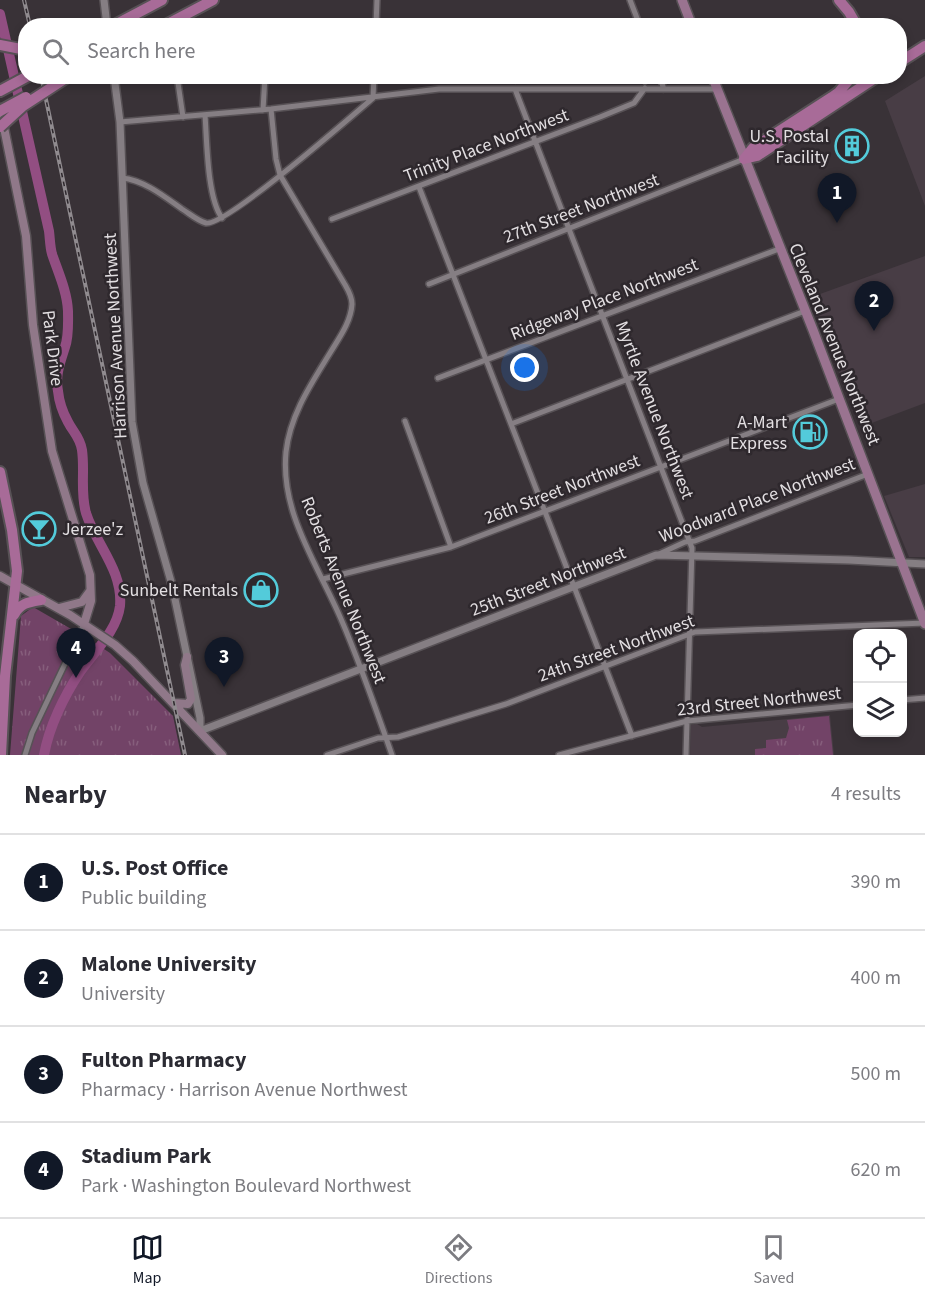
<!DOCTYPE html>
<meta charset="utf-8">
<style>
:root{--surface:#fff;--page:#f7f7f7;--text:#2b2b33;--muted:#7c7c81;--line:#e1e1e2;--accent:#111827}
body{margin:0;font-family:"Source Sans 3",sans-serif;background:var(--page);color:var(--text)}
.controls{position:absolute;right:18px;bottom:18px;display:grid;overflow:hidden;border-radius:12px;box-shadow:0 3px 9px #0003}
.controls button{width:54px;height:54px;display:grid;place-items:center;padding:0;border:0;border-bottom:2px solid var(--line);background:var(--surface);color:var(--text);font:30px sans-serif}
.you{position:absolute;left:525px;top:368px;width:21px;height:21px;margin:-15px;border:4px solid #fff;border-radius:50%;background:#1a73e8;box-shadow:0 0 0 9px #1a73e833}
.badge{display:grid;place-items:center;width:39px;height:39px;border-radius:50%;background:var(--accent);color:#fff;font-size:20px;font-weight:700}
.pin{position:absolute;translate:-50% -50px;filter:drop-shadow(0 2px 3px #0008)}
.pin::after{content:'';position:absolute;top:32px;width:21px;height:18px;background:inherit;clip-path:polygon(0 0,100% 0,50% 100%)}
.list{margin:0;padding:0;list-style:none}
h2{display:flex;justify-content:space-between;align-items:center;height:78px;margin:0;padding:0 24px;font-size:26px}
h2 small{font-size:20px;font-weight:400;color:var(--muted)}
.list li{display:grid;grid-template-columns:39px 1fr auto;gap:18px;align-items:center;box-sizing:border-box;height:96px;padding:0 24px;border-top:2px solid var(--line)}
.list b{display:block;font-size:22px;white-space:nowrap}
.list p{margin:0;font-size:20px;white-space:nowrap;color:var(--muted)}
.list em{font-size:20px;font-style:normal;color:var(--muted)}
.icon{flex:none;width:33px;height:33px;fill:none;stroke:currentColor;stroke-width:2;stroke-linecap:round;stroke-linejoin:round}
.map{position:relative;flex:none;width:925px;height:755px;overflow:hidden}
.search{position:absolute;background:var(--surface);box-shadow:0 3px 9px #0003;left:18px;right:18px;top:18px;height:66px;display:flex;align-items:center;gap:15px;box-sizing:border-box;padding:0 21px;border-radius:24px;color:var(--muted);font-size:22px}
.sheet{height:462px;background:var(--surface)}
nav{display:flex;justify-content:space-around;align-items:center;box-sizing:border-box;height:84px;border-top:2px solid var(--line);background:var(--surface);font-size:16px;color:var(--muted)}
nav a{display:grid;justify-items:center;gap:3px}
nav .on{color:var(--accent)}
.map>svg:first-child{display:block}
</style>
<div class="map">
<svg width="925" height="755" viewBox="0 0 925 755">
<defs>
<pattern id="grass-tufts" width="24" height="20" patternUnits="userSpaceOnUse" patternTransform="scale(1.5)"><rect width="24" height="20" fill="#724367"/><path d="M3 7l-1-3M5 7V3M7 7l1-3M15 17l-1-3M17 17v-4M19 17l1-3" fill="none" stroke="#865e7c"/></pattern>
</defs>
<rect width="100%" height="100%" fill="#393237"/>
<!-- built -->
<path fill="#483d45" d="M925 76V206L885 101Z
M925 256V403L861 427 809 298Z
M925 484V557H909L884 496Z
M830 715 834 755H690L691 725 697 724 702 727Z"/>
<!-- grass -->
<path fill="url(#grass-tufts)" d="M33 607 92 641 110 653 173 716 181 755H10L21 616Z
M829 716 833 755H755V749L766 748V740L786 738 789 728 787 720Z"/>
<g fill="none" stroke-linecap="round" stroke-linejoin="round">
<!-- river -->
<path stroke="#924e82" stroke-width="10" d="M0 14 49 231C50 239 50 247 52 254 58 272 67 291 68 311 68 322 69 336 65 347 60 363 55 375 58 391 59 401 63 413 68 422 73 432 80 437 82 450 85 471 80 492 86 513 96 545 123 570 120 606 117 631 94 652 80 672 64 696 49 727 44 755"/>
<defs>
<path id="minor" d="M630 0 640 26
M376 26 377 0
M177 76 183 117
M659 76 664 89
M515 89 692 548 686 755
M271 109 276 159 280 175 344 283C348 290 352 296 352 304 351 322 339 338 330 353 311 384 290 415 286 452 280 513 318 565 341 619 360 663 376 709 392 755
M263 110 265 76
M205 115C207 141 207 198 222 218
M120 122 271 109 439 89H717
M122 178C144 180 165 197 182 209 190 214 198 221 206 223 225 227 352 116 373 98L374 76
M419 187 632 736
M332 219 600 117 634 103 645 88
M429 284 744 159
M438 378 779 249
M405 421 451 547
M511 424 805 311
M657 555 685 542 695 541 868 474
M323 579 451 547 839 399
M902 700 925 698
M25 755 32 733 84 624
M327 755 378 738 398 737 506 704 695 632 925 623
M559 755 687 721 858 705"/>
<path id="tertiary" d="M104 0 107 26
M114 76 120 122 132 422 143 483 172 585 200 718V731L656 555 849 560 925 564"/>
<path id="secondary" d="M0 108 26 236 33 325 52 451 90 575 91 601 84 624
M0 576 70 615 115 645 133 661 222 755
M59 608 82 602 90 591
M174 703 188 704 191 699 185 665 187 657"/>
<path id="primary" d="M682 0 692 26
M712 76 813 330 925 624"/>
<path id="motorway" d="M839 0 849 12 857 26
M113 26 162 0
M164 26 213 0
M0 45 26 50
M900 62 925 46
M0 91 28 76
M744 159 757 156 878 76
M744 159 753 148 832 97 839 92 852 76
M0 472 12 530 17 571 5 676 1 755
M14 615C20 603 29 602 41 600"/>
</defs>
<!-- minor casing -->
<use href="#minor" stroke="#575155" stroke-width="8"/>
<!-- tertiary casing -->
<use href="#tertiary" stroke="#575155" stroke-width="10"/>
<!-- secondary casing -->
<use href="#secondary" stroke="#575155" stroke-width="11"/>
<!-- primary casing -->
<use href="#primary" stroke="#575155" stroke-width="12"/>
<!-- motorway casing -->
<use href="#motorway" stroke="#575155" stroke-width="14"/>
<!-- minor -->
<use href="#minor" stroke="#857e83" stroke-width="5"/>
<!-- tertiary -->
<use href="#tertiary" stroke="#857e83" stroke-width="7"/>
<!-- secondary -->
<use href="#secondary" stroke="#907889" stroke-width="8"/>
<!-- primary -->
<use href="#primary" stroke="#9a7390" stroke-width="9"/>
<!-- motorway -->
<use href="#motorway" stroke="#a86b98" stroke-width="10"/>
<defs>
<path id="rail" d="M24 0 30 26
M41 76 185 755"/>
</defs>
<!-- rail casing -->
<use href="#rail" stroke="#908b8f" stroke-width="4"/>
<!-- rail -->
<use href="#rail" stroke="#2e282d" stroke-width="1.5" stroke-dasharray="4.5" stroke-linecap="butt"/>
<defs>
<path id="motorway-bridge" d="M0 111 26 97
M0 127 23 106 69 76"/>
</defs>
<!-- motorway-bridge casing -->
<use href="#motorway-bridge" stroke="#575155" stroke-width="14" stroke-linecap="butt"/>
<!-- motorway-bridge -->
<use href="#motorway-bridge" stroke="#a86b98" stroke-width="10"/>
</g>
<!-- icons -->
<defs>
<symbol id="building-ring" viewBox="-11 -11 22 22"><circle r="9.5" fill="#2e282d" stroke="#53cbda" stroke-width="1.5"/><path d="M-4-6H4V6H1V3H-1V6H-4ZM-2.5-4.3h1.7v1.8h-1.7ZM.8-4.3h1.7v1.8H.8ZM-2.5-1h1.7V.8h-1.7ZM.8-1h1.7V.8H.8Z" fill="#53cbda"/></symbol>
<symbol id="fuel-ring" viewBox="-11 -11 22 22"><circle r="9.5" fill="#2e282d" stroke="#53cbda" stroke-width="1.5"/><path d="M-5.5-6h7V0h2V4h1.3V-2.5L3-4.5l.8-.8L6-3V5H2.5V1h-1V6h-7ZM-4.2-4.7v3.2H.2V-4.7Z" fill="#53cbda"/></symbol>
<symbol id="bar-ring" viewBox="-11 -11 22 22"><circle r="9.5" fill="#2e282d" stroke="#53cbda" stroke-width="1.5"/><path d="M-6-5H6L.8 .8V4.5H3.5V6h-7V4.5H-.8V.8Z" fill="#53cbda"/></symbol>
<symbol id="shop-ring" viewBox="-11 -11 22 22"><circle r="9.5" fill="#2e282d" stroke="#53cbda" stroke-width="1.5"/><path d="M-5-2.5h2.3a2.7 3.5 0 0 1 5.4 0H5L5.5 6h-11ZM-1.5-2.5h3a1.5 2.3 0 0 0-3 0Z" fill="#53cbda"/></symbol>
</defs>
<g fill-rule="evenodd">
<use href="#building-ring" x="833" y="127" width="38" height="38"/>
<use href="#fuel-ring" x="791" y="413" width="38" height="38"/>
<use href="#bar-ring" x="20" y="510" width="38" height="38"/>
<use href="#shop-ring" x="242" y="571" width="38" height="38"/>
</g>
<g text-anchor="middle" stroke-width="5" stroke-linejoin="round" paint-order="stroke">
<!-- poi labels -->
<g font-size="18" fill="#e3dfe2" stroke="#2e282d" text-anchor="end">
<text x="829" y="142">U.S. Postal<tspan x="829" dy="21">Facility</tspan></text>
<text x="787" y="428">A-Mart<tspan x="787" dy="21">Express</tspan></text>
<text x="62" y="535" text-anchor="start">Jerzee'z</text>
<text x="238" y="596">Sunbelt Rentals</text>
</g>
<!-- street labels -->
<g font-size="18" fill="#e3dfe2" stroke="#2e282d">
<text transform="translate(486 145) rotate(-21)" y="6">Trinity Place Northwest</text>
<text transform="translate(581 208) rotate(-21)" y="6">27th Street Northwest</text>
<text transform="translate(604 299) rotate(-21)" y="6">Ridgeway Place Northwest</text>
<text transform="translate(115 336) rotate(-93)" y="6">Harrison Avenue Northwest</text>
<text transform="translate(835 344) rotate(68)" y="6">Cleveland Avenue Northwest</text>
<text transform="translate(53 348) rotate(83)" y="6">Park Drive</text>
<text transform="translate(655 410) rotate(69)" y="6">Myrtle Avenue Northwest</text>
<text transform="translate(562 489) rotate(-21)" y="6">26th Street Northwest</text>
<text transform="translate(757 500) rotate(-21)" y="6">Woodward Place Northwest</text>
<text transform="translate(548 581) rotate(-21)" y="6">25th Street Northwest</text>
<text transform="translate(344 590) rotate(68)" y="6">Roberts Avenue Northwest</text>
<text transform="translate(616 648) rotate(-20)" y="6">24th Street Northwest</text>
<text transform="translate(759 701) rotate(-6)" y="6">23rd Street Northwest</text>
</g>
</g>
</svg>
<div class="controls">
<button><svg class="icon" aria-label="locate" viewBox="0 0 24 24"><circle cx="12" cy="12" r="6"/><path d="M12 2v4M12 18v4M2 12h4M18 12h4"/></svg></button>
<button><svg class="icon" aria-label="layers" viewBox="0 0 24 24"><path d="M12 4l9 5-9 5-9-5zM3 14l9 5 9-5"/></svg></button>
</div>
<div class="you"></div>
<div class="pin badge" style="left:837px;top:223px">1</div>
<div class="pin badge" style="left:874px;top:331px">2</div>
<div class="pin badge" style="left:224px;top:687px">3</div>
<div class="pin badge" style="left:76px;top:678px">4</div>
<div class="search"><svg class="icon" aria-label="search" viewBox="0 0 24 24"><circle cx="10" cy="10" r="6"/><path d="M15 15l6 6"/></svg>Search here</div>
</div>
<section class="sheet">
<h2>Nearby<small>4 results</small></h2>
<ul class="list">
<li><span class="badge">1</span><div><b>U.S. Post Office</b><p>Public building</p></div><em>390 m</em></li>
<li><span class="badge">2</span><div><b>Malone University</b><p>University</p></div><em>400 m</em></li>
<li><span class="badge">3</span><div><b>Fulton Pharmacy</b><p>Pharmacy · Harrison Avenue Northwest</p></div><em>500 m</em></li>
<li><span class="badge">4</span><div><b>Stadium Park</b><p>Park · Washington Boulevard Northwest</p></div><em>620 m</em></li>
</ul>
</section>
<nav>
<a class="on"><svg class="icon" aria-label="map" viewBox="0 0 24 24"><path d="M3 6l6-2 6 2 6-2v14l-6 2-6-2-6 2zM9 4v14M15 6v14"/></svg>Map</a>
<a><svg class="icon" aria-label="directions" viewBox="0 0 24 24"><path d="M12 3l9 9-9 9-9-9zM9 14v-3h6M13 9l2 2-2 2"/></svg>Directions</a>
<a><svg class="icon" aria-label="saved" viewBox="0 0 24 24"><path d="M7 4h10v16l-5-4-5 4z"/></svg>Saved</a>
</nav>
